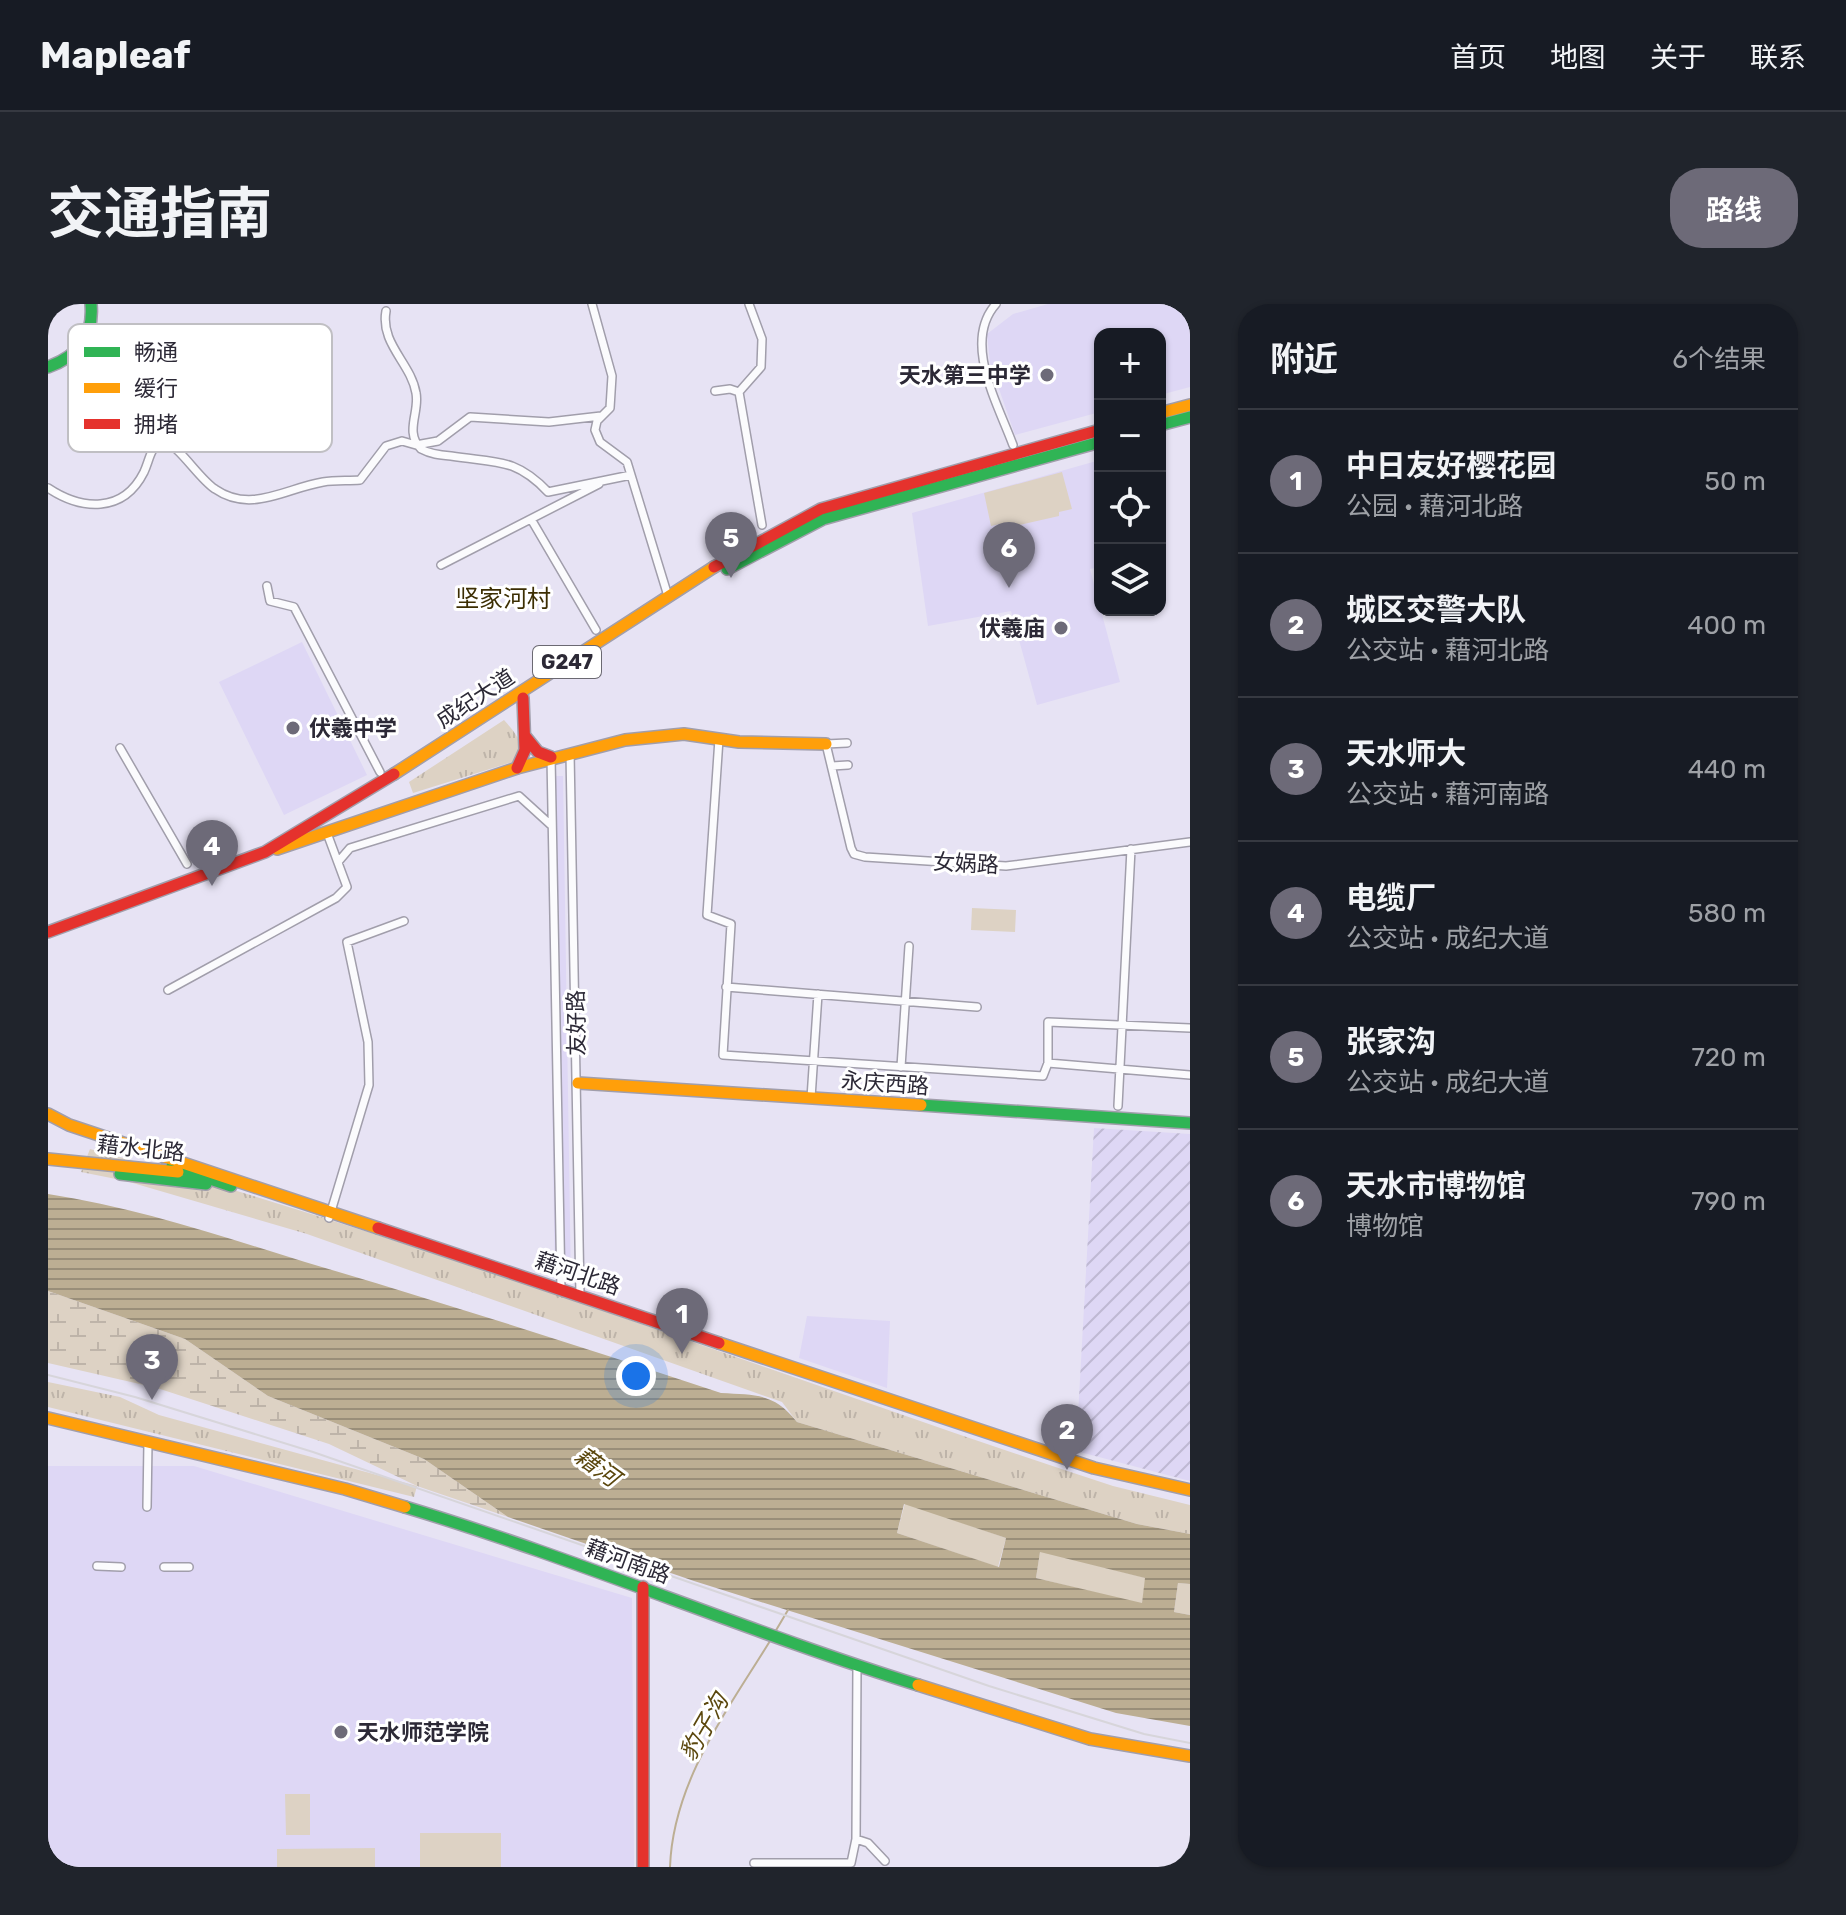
<!DOCTYPE html>
<html lang="zh">
<meta charset="utf-8">
<style>
:root{--surface:#171b24;--page:#20242c;--text:#f1f3f6;--muted:#9ea1a6;--line:#363941;--accent:#6d6a78}
body{margin:0;font-family:Rubik,"Noto Sans SC",sans-serif;background:var(--page);color:var(--text)}
.controls{position:absolute;right:24px;top:24px;display:grid;overflow:hidden;border-radius:16px;box-shadow:0 2px 6px #0004}
.controls button{width:72px;height:72px;display:grid;place-items:center;padding:0;border:0;border-bottom:2px solid var(--line);background:var(--surface);color:var(--text);font:40px sans-serif}
.you{position:absolute;left:588px;top:1072px;width:28px;height:28px;margin:-20px;border:6px solid #fff;border-radius:50%;background:#1a73e8;box-shadow:0 0 0 12px #1a73e833}
.badge{display:grid;place-items:center;width:52px;height:52px;border-radius:50%;background:var(--accent);color:#fff;font-size:26px;font-weight:700}
.pin{position:absolute;translate:-50% -66px;filter:drop-shadow(0 2px 4px #0008)}
.pin::after{content:'';position:absolute;top:42px;width:28px;height:24px;background:inherit;clip-path:polygon(0 0,100% 0,50% 100%)}
.list{margin:0;padding:0;list-style:none}
h2{display:flex;justify-content:space-between;align-items:center;height:104px;margin:0;padding:0 32px;font-size:34px}
h2 small{font-size:26px;font-weight:400;color:var(--muted)}
.list li{display:grid;grid-template-columns:52px 1fr auto;gap:24px;align-items:center;box-sizing:border-box;height:144px;padding:0 32px;border-top:2px solid var(--line)}
.list b{display:block;font-size:30px;white-space:nowrap}
.list p{margin:0;font-size:26px;white-space:nowrap;color:var(--muted)}
.list em{font-size:26px;font-style:normal;color:var(--muted)}
.icon{flex:none;width:44px;height:44px;fill:none;stroke:currentColor;stroke-width:2;stroke-linecap:round;stroke-linejoin:round}
.map{position:relative;flex:none;width:1142px;height:1563px;overflow:hidden;border-radius:32px}
header{display:flex;align-items:center;gap:48px;box-sizing:border-box;height:112px;padding:0 40px;background:var(--surface);border-bottom:2px solid var(--line)}
header strong{font-size:38px}
nav{display:flex;gap:44px;margin-inline-start:auto;font-size:28px}
.intro{display:flex;align-items:center;justify-content:space-between;box-sizing:border-box;height:192px;padding:0 48px}
h1{margin:0;font-size:56px}
.button{padding:20px 36px;border-radius:32px;background:var(--accent);color:#fff;font-size:28px;font-weight:700}
main{display:flex;gap:48px;padding:0 48px}
aside{flex:1;background:var(--surface);border-radius:32px;box-shadow:0 2px 6px #0004}
.map>svg:first-child{display:block}
</style>
<header>
<strong>Mapleaf</strong>
<nav><a>首页</a><a>地图</a><a>关于</a><a>联系</a></nav>
</header>
<div class="intro"><h1>交通指南</h1><a class="button">路线</a></div>
<main>
<div class="map">
<svg width="1142" height="1563" viewBox="0 0 1142 1563">
<defs>
<pattern id="industrial-furrows" width="10" height="10" patternUnits="userSpaceOnUse" patternTransform="scale(2)"><rect width="10" height="10" fill="#ded7f5"/><path d="M-1 1l2-2M0 10L10 0M9 11l2-2" fill="none" stroke="#bfb9d3"/></pattern>
<pattern id="wetland-marsh" width="20" height="14" patternUnits="userSpaceOnUse" patternTransform="scale(2)"><rect width="20" height="14" fill="#ddd2c4"/><path d="M1 5h8M5 5V1M11 12h8M15 12V8" fill="none" stroke="#beb4a9"/></pattern>
<pattern id="park-tufts" width="24" height="20" patternUnits="userSpaceOnUse" patternTransform="scale(2)"><rect width="24" height="20" fill="#ddd2c4"/><path d="M3 7l-1-3M5 7V3M7 7l1-3M15 17l-1-3M17 17v-4M19 17l1-3" fill="none" stroke="#beb4a9"/></pattern>
<pattern id="water-rules" width="6" height="5" patternUnits="userSpaceOnUse" patternTransform="scale(2)"><rect width="6" height="5" fill="#bcae93"/><path d="M0 2.5h6" fill="none" stroke="#998e79"/></pattern>
</defs>
<rect width="100%" height="100%" fill="#e7e3f4"/>
<!-- built -->
<path fill="#ded7f5" d="M1000 0H1142V83L1112 91V30H1052V108L967 131 942 59 939 30 965 10Z
M1052 156V263L1042 265 1072 378 989 401 963 307 880 322 864 209Z
M254 338 319 471 236 511 171 378Z
M499 472H515L523 979H507Z
M759 1012 842 1017 839 1084 751 1054Z
M0 1162H146L584 1294 586 1563H0Z"/>
<!-- industrial -->
<path fill="url(#industrial-furrows)" d="M1046 824 1142 830V1177L1028 1147Z"/>
<!-- green -->
<path fill="#ddd2c4" d="M1014 168 1024 205 1011 208V212L954 225 952 220 943 222 936 189Z
M924 604 968 606 967 628 923 626Z
M857 1199 958 1234 950 1263 849 1229Z
M992 1247 1098 1274 1094 1300 988 1274Z
M1130 1279 1142 1280V1311L1126 1308Z
M237 1490H262V1531H238Z
M453 1529V1563H372V1529Z
M327 1544V1563H229V1545Z"/>
<!-- wetland -->
<path fill="url(#wetland-marsh)" d="M0 987 137 1035 220 1092 376 1155 460 1213 369 1182 281 1140 109 1084 0 1059Z"/>
<!-- park -->
<path fill="url(#park-tufts)" d="M456 416C469 431 476 438 468 457L365 489 361 478Z
M42 845C386 938 725 1071 1065 1182L1142 1201V1230L1089 1220 749 1118 734 1098 259 930 78 877 33 868Z
M0 1078 72 1093 111 1111 369 1182 366 1193 0 1103Z"/>
<!-- water -->
<path fill="url(#water-rules)" fill-rule="evenodd" d="M0 890C87 903 173 932 257 958 396 999 535 1043 673 1089 708 1091 726 1089 749 1118L1089 1220 1142 1230V1280L1130 1279 1126 1308 1142 1311V1422L1068 1409 646 1277 460 1213 376 1155 220 1092 137 1035 0 987ZM856 1200 958 1234 951 1263 849 1229ZM992 1248 1097 1274 1094 1299 988 1274Z"/>
<g fill="none" stroke-linecap="round" stroke-linejoin="round">
<!-- stream -->
<path stroke="#bcae93" stroke-width="2" d="M727 1328 740 1306
M622 1563C625 1478 679 1407 722 1337"/>
<defs>
<path id="street" d="M544 0 564 72 562 104 549 117 547 126 552 138 579 158 620 292
M948 0C914 38 950 100 965 141
M338 7C332 40 363 59 368 89 372 108 356 128 373 145 382 150 392 151 403 152 447 159 467 153 500 188L583 171
M667 87 682 85 691 88 714 221
M691 88 713 63 714 35 701 0
M0 184C33 206 75 210 96 168 102 155 101 147 113 136 130 139 150 174 167 185 203 210 238 184 275 178 287 176 300 177 312 176L338 142 354 137 368 141 390 137 422 113 501 118 553 112
M483 215 548 326
M393 261 551 180
M219 282 222 297 246 303 332 468
M671 435 659 611 683 620 675 751 995 772 1000 759 1142 771
M799 439 778 440 803 544 806 550 817 553 958 562 1142 538
M72 444 139 560
M522 449 532 991
M503 453 513 985
M784 462 800 461
M290 558 302 544 471 492 504 522
M678 683 929 703
M120 686 288 594 299 583 279 529
M1000 759V718L1142 724
M853 763 861 642
M763 794 770 690
M1070 802 1083 545
M281 914 321 781 320 738 299 638 356 617
M99 1203 100 1138
M49 1262 73 1263
M116 1263H141
M808 1535 820 1539 837 1557
M706 1559H803L808 1535 809 1362"/>
<path id="fast" d="M0 63C30 52 46 33 43 0
M1112 121 1142 113
M679 265 775 215 1052 138
M873 801 1142 819
M124 862 183 882
M72 870 158 880
M357 1203C530 1255 697 1327 870 1381"/>
<path id="slow" d="M1112 109 1142 101
M346 470 666 263
M229 545 469 464 577 436 636 430 691 438 778 440
M530 779 873 801
M0 810 21 821 330 924
M0 855 130 868
M671 1039 1046 1164 1142 1186
M0 1114 297 1185 357 1203
M870 1381 1042 1435 1142 1452"/>
<path id="jam" d="M666 263 773 205 1052 126
M477 432 490 448 503 453
M469 464 477 446 475 394
M0 628 217 548 346 470
M330 924 671 1039
M595 1283V1563"/>
</defs>
<!-- street casing -->
<use href="#street" stroke="#a19eab" stroke-width="10"/>
<!-- fast casing -->
<use href="#fast" stroke="#a19eab" stroke-width="14"/>
<!-- slow casing -->
<use href="#slow" stroke="#a19eab" stroke-width="14"/>
<!-- jam casing -->
<use href="#jam" stroke="#a19eab" stroke-width="14"/>
<!-- street -->
<use href="#street" stroke="#fbfbfd" stroke-width="7"/>
<!-- fast -->
<use href="#fast" stroke="#30b455" stroke-width="11"/>
<!-- slow -->
<use href="#slow" stroke="#ff9f0a" stroke-width="11"/>
<!-- jam -->
<use href="#jam" stroke="#e5322d" stroke-width="11"/>
<!-- tram -->
<path stroke="#d7d5da" stroke-width="2" d="M0 1071 87 1093 265 1148 941 1382 1096 1430 1142 1439"/>
</g>
<!-- markers -->
<g fill="#6d6a78" stroke="#fff" stroke-width="3">
<circle cx="999" cy="71" r="8"/>
<circle cx="1013" cy="324" r="8"/>
<circle cx="245" cy="424" r="8"/>
<circle cx="293" cy="1428" r="8"/>
</g>
<g text-anchor="middle" stroke-width="6" stroke-linejoin="round" paint-order="stroke">
<!-- shield labels -->
<rect fill="#fff" stroke="#6b6972" stroke-width="2" x="485" y="342" width="68" height="32" rx="6"/>
<g font-size="20" font-weight="bold" fill="#2c2936">
<text x="519" y="365">G247</text>
</g>
<!-- poi labels -->
<g font-size="22" font-weight="bold" fill="#2c2936" stroke="#fff" text-anchor="end">
<text x="983" y="79">天水第三中学</text>
<text x="997" y="332">伏羲庙</text>
<text x="261" y="432" text-anchor="start">伏羲中学</text>
<text x="309" y="1436" text-anchor="start">天水师范学院</text>
</g>
<!-- street labels -->
<g font-size="22" fill="#2c2936" stroke="#fff">
<text transform="translate(427 394) rotate(-33)" y="8">成纪大道</text>
<text transform="translate(918 559) rotate(3)" y="8">女娲路</text>
<text transform="translate(528 719) rotate(-91)" y="8">友好路</text>
<text transform="translate(837 779) rotate(4)" y="8">永庆西路</text>
<text transform="translate(93 844) rotate(6)" y="8">藉水北路</text>
<text transform="translate(530 969) rotate(19)" y="8">藉河北路</text>
<text transform="translate(580 1257) rotate(20)" y="8">藉河南路</text>
</g>
<!-- neighbourhood labels -->
<g font-size="24" fill="#3c2e03" stroke="#fff">
<text x="455" y="303">坚家河村</text>
</g>
<!-- water labels -->
<g font-size="24" font-style="italic" fill="#5b470d" stroke="#fff">
<text transform="translate(549 1163) rotate(36)" y="8">藉河</text>
<text transform="translate(656 1423) rotate(-60)" y="8">豹子沟</text>
</g>
</g>
<!-- legend -->
<rect x="20" y="20" width="264" height="128" rx="12" fill="#fff" stroke="#c0bfc3" stroke-width="2"/>
<rect x="36" y="43" width="36" height="10" fill="#30b455"/>
<rect x="36" y="79" width="36" height="10" fill="#ff9f0a"/>
<rect x="36" y="115" width="36" height="10" fill="#e5322d"/>
<g font-size="22" fill="#2c2936">
<text x="86" y="56">畅通</text>
<text x="86" y="92">缓行</text>
<text x="86" y="128">拥堵</text>
</g>
</svg>
<div class="controls">
<button>+</button>
<button>−</button>
<button><svg class="icon" aria-label="locate" viewBox="0 0 24 24"><circle cx="12" cy="12" r="6"/><path d="M12 2v4M12 18v4M2 12h4M18 12h4"/></svg></button>
<button><svg class="icon" aria-label="layers" viewBox="0 0 24 24"><path d="M12 4l9 5-9 5-9-5zM3 14l9 5 9-5"/></svg></button>
</div>
<div class="you"></div>
<div class="pin badge" style="left:634px;top:1050px">1</div>
<div class="pin badge" style="left:1019px;top:1166px">2</div>
<div class="pin badge" style="left:104px;top:1096px">3</div>
<div class="pin badge" style="left:164px;top:582px">4</div>
<div class="pin badge" style="left:683px;top:274px">5</div>
<div class="pin badge" style="left:961px;top:284px">6</div>
</div>
<aside>
<h2>附近<small>6个结果</small></h2>
<ul class="list">
<li><span class="badge">1</span><div><b>中日友好樱花园</b><p>公园 · 藉河北路</p></div><em>50 m</em></li>
<li><span class="badge">2</span><div><b>城区交警大队</b><p>公交站 · 藉河北路</p></div><em>400 m</em></li>
<li><span class="badge">3</span><div><b>天水师大</b><p>公交站 · 藉河南路</p></div><em>440 m</em></li>
<li><span class="badge">4</span><div><b>电缆厂</b><p>公交站 · 成纪大道</p></div><em>580 m</em></li>
<li><span class="badge">5</span><div><b>张家沟</b><p>公交站 · 成纪大道</p></div><em>720 m</em></li>
<li><span class="badge">6</span><div><b>天水市博物馆</b><p>博物馆</p></div><em>790 m</em></li>
</ul>
</aside>
</main>
